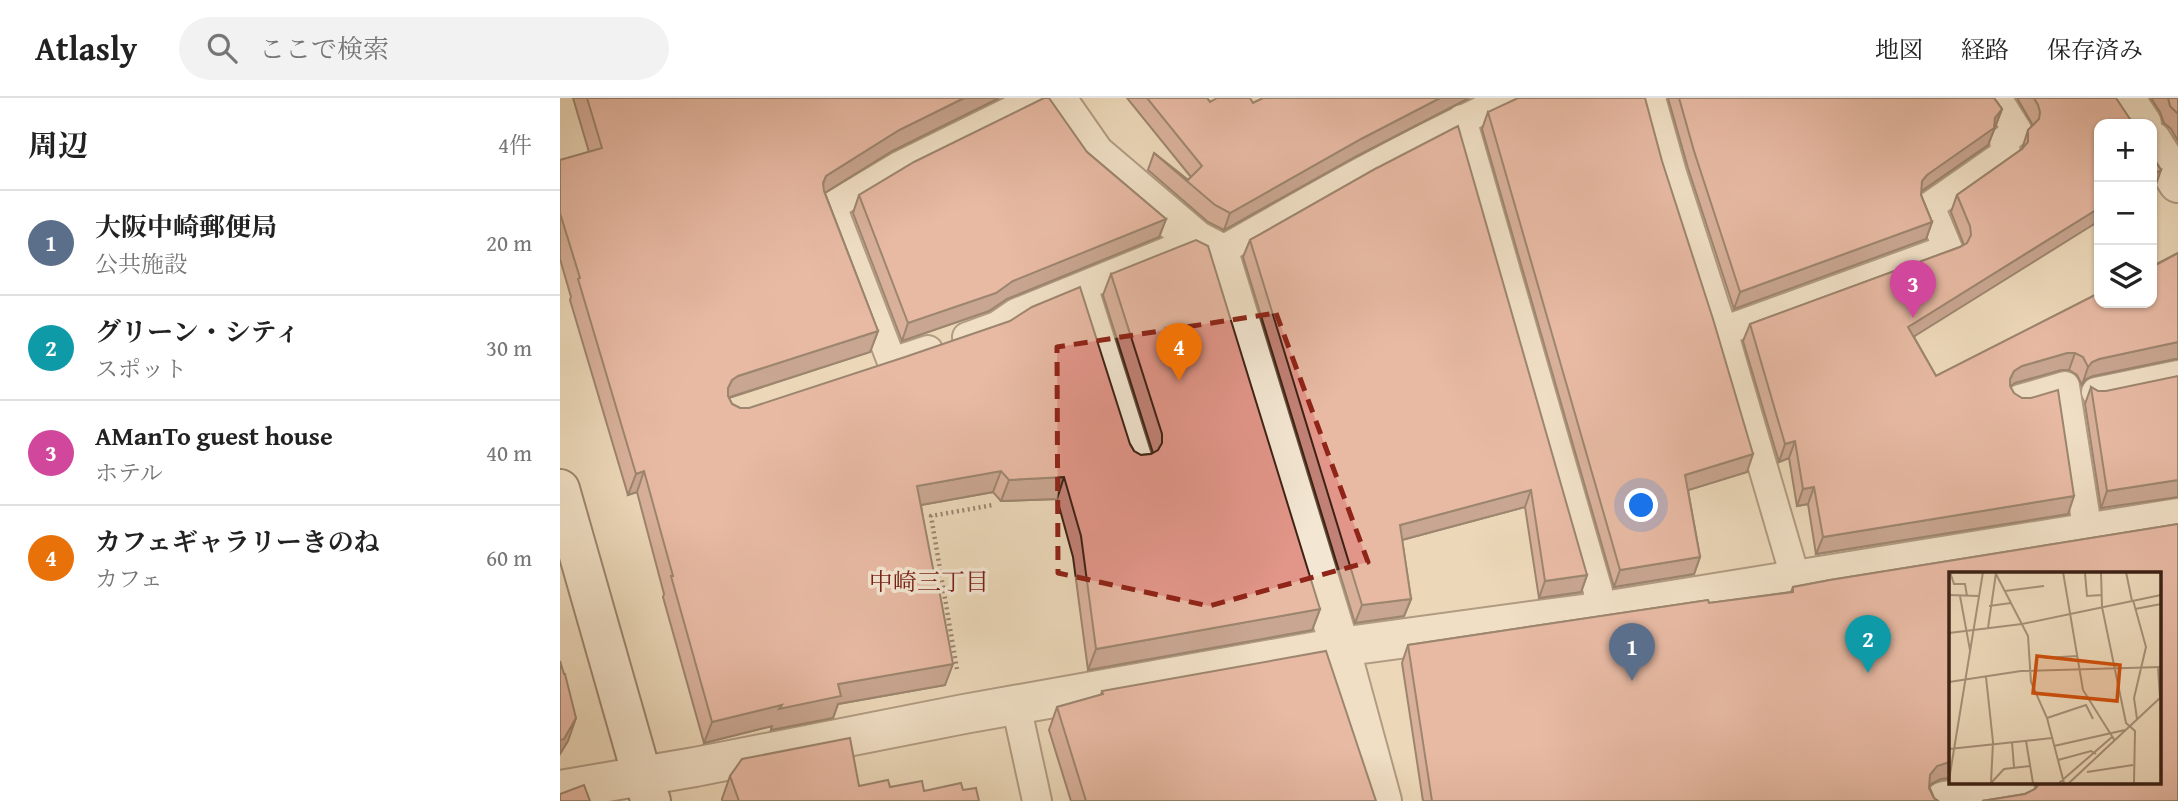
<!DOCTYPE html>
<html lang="ja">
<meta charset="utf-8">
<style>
:root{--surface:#fff;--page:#f2f2f2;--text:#222;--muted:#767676;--line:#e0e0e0;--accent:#b45309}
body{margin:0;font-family:"Gentium Book Plus","Noto Serif JP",serif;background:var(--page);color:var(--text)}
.controls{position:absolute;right:21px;top:21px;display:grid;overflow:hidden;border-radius:14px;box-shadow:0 2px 5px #0004}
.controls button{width:63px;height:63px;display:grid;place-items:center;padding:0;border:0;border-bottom:2px solid var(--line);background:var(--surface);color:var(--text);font:35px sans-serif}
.you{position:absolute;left:1082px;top:408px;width:24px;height:24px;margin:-18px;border:5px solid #fff;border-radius:50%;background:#1a73e8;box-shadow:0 0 0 10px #1a73e833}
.badge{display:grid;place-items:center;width:46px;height:46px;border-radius:50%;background:var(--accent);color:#fff;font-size:23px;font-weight:700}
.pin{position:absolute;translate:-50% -58px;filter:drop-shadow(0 2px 4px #0008)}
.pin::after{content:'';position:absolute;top:37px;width:24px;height:21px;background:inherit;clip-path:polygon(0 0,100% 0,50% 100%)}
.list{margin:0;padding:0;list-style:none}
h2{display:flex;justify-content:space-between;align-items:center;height:91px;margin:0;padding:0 28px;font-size:30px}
h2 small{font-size:23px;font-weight:400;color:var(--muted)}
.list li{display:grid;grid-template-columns:46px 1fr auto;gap:21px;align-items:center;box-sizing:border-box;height:105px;padding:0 28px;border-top:2px solid var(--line)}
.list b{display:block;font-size:26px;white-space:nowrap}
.list p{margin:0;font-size:23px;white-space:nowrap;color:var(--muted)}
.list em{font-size:23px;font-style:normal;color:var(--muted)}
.icon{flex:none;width:38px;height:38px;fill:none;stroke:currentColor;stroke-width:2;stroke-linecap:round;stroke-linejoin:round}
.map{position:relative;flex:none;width:1618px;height:703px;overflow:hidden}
header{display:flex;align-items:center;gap:42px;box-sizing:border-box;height:98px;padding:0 35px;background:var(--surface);border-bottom:2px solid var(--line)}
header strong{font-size:33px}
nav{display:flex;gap:38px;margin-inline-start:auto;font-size:24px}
.search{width:490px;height:63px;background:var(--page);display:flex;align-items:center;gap:18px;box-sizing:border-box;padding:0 24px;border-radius:38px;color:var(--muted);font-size:26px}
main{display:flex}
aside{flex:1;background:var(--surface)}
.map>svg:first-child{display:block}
</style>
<header>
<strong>Atlasly</strong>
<div class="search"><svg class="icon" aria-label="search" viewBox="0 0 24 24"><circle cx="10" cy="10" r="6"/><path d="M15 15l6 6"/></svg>ここで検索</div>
<nav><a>地図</a><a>経路</a><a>保存済み</a></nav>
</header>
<main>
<aside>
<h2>周辺<small>4件</small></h2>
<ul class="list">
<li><span class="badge" style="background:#5c6f8a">1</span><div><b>大阪中崎郵便局</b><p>公共施設</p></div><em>20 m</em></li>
<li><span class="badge" style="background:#0f9aa8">2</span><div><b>グリーン・シティ</b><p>スポット</p></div><em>30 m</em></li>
<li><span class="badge" style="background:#d1479c">3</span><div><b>AManTo guest house</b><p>ホテル</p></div><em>40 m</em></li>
<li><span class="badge" style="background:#e8710a">4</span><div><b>カフェギャラリーきのね</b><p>カフェ</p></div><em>60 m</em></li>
</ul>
</aside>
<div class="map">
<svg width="1618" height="703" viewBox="0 0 1618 703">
<rect width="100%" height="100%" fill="#ecd8b9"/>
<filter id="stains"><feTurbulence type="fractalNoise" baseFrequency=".00286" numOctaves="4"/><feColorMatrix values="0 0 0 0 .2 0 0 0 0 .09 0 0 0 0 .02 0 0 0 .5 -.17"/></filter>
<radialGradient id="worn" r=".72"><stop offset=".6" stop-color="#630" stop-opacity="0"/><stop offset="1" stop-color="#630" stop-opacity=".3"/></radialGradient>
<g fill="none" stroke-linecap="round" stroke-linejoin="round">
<defs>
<path id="lane" d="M1091 0 1112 75 1163 233 1236 482
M902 21 1038 493V514
M659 154C755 99 849 45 949 0
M523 188 578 362
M1163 233 1388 151 1370 108 1446 55 1444 43 1457 32 1437 0
M407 239 437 228 456 215 636 142
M368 252 332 264 272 108 339 68 477 0
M1536 294 1618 277
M1460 301 1505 288 1528 435
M456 607 477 703"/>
<path id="street" d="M496 0 535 56 636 142 659 154 780 549 822 703
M1565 0 1582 26
M1592 43 1618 85
M0 692 135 669 404 616 780 549 1038 514 1618 420
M1384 703 1455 692"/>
<path id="secondary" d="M0 391 82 678 91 703"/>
</defs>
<!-- lane casing -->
<use href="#lane" stroke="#69503e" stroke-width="32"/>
<!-- street casing -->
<use href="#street" stroke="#69503e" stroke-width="42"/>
<!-- secondary casing -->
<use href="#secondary" stroke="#3d2215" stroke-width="42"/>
<!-- path -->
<path stroke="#3d2215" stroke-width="4.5" stroke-dasharray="2 3.5" stroke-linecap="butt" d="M397 571 371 418 433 407"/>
<!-- lane -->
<use href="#lane" stroke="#f3e6d2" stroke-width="28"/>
<!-- street -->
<use href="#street" stroke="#f3e6d2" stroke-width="38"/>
<!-- secondary -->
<use href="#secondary" stroke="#f3e6d2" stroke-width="38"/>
</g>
<!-- wall -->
<path fill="#c28176" stroke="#3d2215" stroke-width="2" d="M13 0H439L332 53 265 95 318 233 310 254 169 300 172 306 180 310 570 346 574 353 581 357 591 356 593 355 543 197 551 176 760 511 752 532 528 572 513 459 497 401 441 403 433 394 361 407 385 587 278 606 273 620 211 632 212 628 144 645 103 499 104 496 77 394 68 397 10 202 11 199 0 161V62L29 54Z
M567 0H647L650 4 693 5 703 0H909L795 59 664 132 648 124 588 72 594 55 628 82 631 79Z
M1108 0H1434L1442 11 1428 47 1361 94V97L1372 124 1366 141 1174 211 1128 70Z
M1457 0H1556L1354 239 1376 278 1618 155V261H1615L1533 278 1526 281 1522 287 1517 277 1509 272H1501L1455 285 1450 288 1508 416 1256 456 1248 406 1237 408 1229 360 1219 364 1183 243 1190 226 1400 149 1404 147 1391 114 1397 97 1462 51 1468 32 1473 28 1471 24Z
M1591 0H1618V43L1611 31 1604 25 1600 14Z
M928 14 1187 374 1128 392 1140 459 1134 476 1054 489 922 31Z
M527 54 606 121 599 139 447 201 429 213 342 243 293 115 299 97Z
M817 70 1027 477 1021 494 979 500 965 409 842 442 851 501 844 518 795 525 683 159 690 142Z
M1531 289 1538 293H1546L1614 398 1541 410 1525 306Z
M1618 426V703H1422L1465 696 1477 690 1474 684H1599V475H1390V680L1381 681 1371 686 1369 688 1374 700 1378 703H863L842 565 848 547 1148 502 1149 505 1231 494 1233 489 1270 482Z
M542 593 816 703H511L489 632 497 609 541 597Z
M170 678 299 688 330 689 364 693 403 692 419 703H162V701Z"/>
<!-- shaded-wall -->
<path fill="#9e6960" stroke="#3d2215" stroke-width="2" d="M404 0H439L332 53 258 99 266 78 339 32Z
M880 0H909L795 59 664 132 670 115 801 41Z
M1442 11 1428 47 1360 94 1362 83 1367 77 1435 20Z
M1601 72 1595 89 1592 91V77Z
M1539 110V123L1342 246 1348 229Z
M606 121 599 139 447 201 429 213 342 243 348 225Z
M1372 124 1366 141 1174 211 1180 194Z
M318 233 310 254 170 299 164 303 168 290 172 282 178 278Z
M1618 244V261H1615L1533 278 1526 281 1522 287 1528 269 1532 264 1539 261Z
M1507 255H1515L1509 272H1501L1455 285 1448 290 1450 281 1454 273 1462 268Z
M1235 343 1229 360 1219 364 1225 346Z
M1193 356 1187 374 1119 395 1125 377Z
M84 373 77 394 68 397 76 376Z
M441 373 433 394 350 409 357 388Z
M504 379 497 401 441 403 449 382Z
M1618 382V399L1541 410 1547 393Z
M1254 389 1248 406 1237 408 1243 391Z
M971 392 965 409 834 444 840 427Z
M1514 398 1508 416 1256 456 1263 439Z
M1140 459 1134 476 1054 489 1060 472Z
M1027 477 1021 494 979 500 985 483Z
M851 501 844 518 795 525 802 507Z
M760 511 752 532 528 572 536 551Z
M393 566 385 587 278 606 273 620 211 632 212 628 144 645 152 624 278 586Z
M16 620 8 643 0 656V642Z
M1387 664H1390V680L1381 681 1371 686 1364 694 1370 677 1377 668Z"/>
<!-- building -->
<path fill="#e29689" stroke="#3d2215" stroke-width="2" d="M27 0H404L339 32 266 78 263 85 264 93 318 233 178 278 172 282 168 290V298L172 306 180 310H189L345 259 450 223 472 209 520 189 570 346 574 353 581 357 591 356 598 352 602 345V336L551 176 636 142 648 148 760 511 536 551 521 438 504 379 449 382 441 373 357 388 377 491H379L393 566 278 586 281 598 219 611 222 607 152 624 111 478H113L84 373 76 376 18 181 20 180 0 115V62L42 50Z
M484 0H489L527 54 606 121 453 183 436 195 348 225 299 97 354 64Z
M587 0H647L650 4 657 0H690L693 5 703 0H880L801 41 670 115 655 107 594 55 628 82 642 68Z
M958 0H1085L1102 63 1153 221 1193 356 1125 377 1140 459 1060 472 928 14Z
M1119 0H1434L1442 11 1435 20 1434 30 1367 77 1362 83 1361 97 1372 124 1180 194 1134 53Z
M1474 0H1556L1570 21 1576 26H1539V110L1348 229 1376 278 1539 195V205H1592V169L1618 155V244L1539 261 1532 264 1528 269 1523 259 1515 255H1507L1462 268 1454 273 1450 281V288L1454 295 1462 300H1471L1498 292 1514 398 1263 439 1254 389 1243 391 1235 343 1225 346 1190 226 1400 149 1407 145 1411 137 1410 128 1397 97 1462 51 1468 44V32L1479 21 1480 14 1478 7Z
M1608 0H1618V16L1610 8Z
M898 28 1027 477 985 483 971 392 840 427 851 501 802 507 690 142 817 70Z
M1592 57 1601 72 1592 77Z
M1618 278V382L1547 393 1531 289 1538 293H1546Z
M1618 426V703H1422L1465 696 1475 691 1481 684H1599V475H1390V664L1377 668 1370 677 1369 690 1374 700 1378 703H872L848 547 1148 502 1149 505 1233 494V489L1270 482Z
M766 553 816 703H526L497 609 543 596 542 593Z
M0 563 4 576H5L16 620 4 641 0 642Z
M290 640 299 688 328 682 330 689 362 683 364 693 401 685 403 692 416 690 419 703H179L170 678 182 661Z
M24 687 30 703H0V696Z"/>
<!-- marked area -->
<path d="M0 0H1618V703H0ZM716 215 808 464 649 508 498 475 497 249Z" fill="#ecd8b9" fill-opacity=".55" fill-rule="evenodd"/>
<path fill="none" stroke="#8f2418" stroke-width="5" stroke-dasharray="14 9" stroke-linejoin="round" d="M716 215 808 464 649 508 498 475 497 249Z"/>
<g text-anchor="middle" stroke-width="7" stroke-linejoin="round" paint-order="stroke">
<!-- neighbourhood labels -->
<g font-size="24" fill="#7a1f14" stroke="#f3e6d2">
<text x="369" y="492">中崎三丁目</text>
</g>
</g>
<!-- overview -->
<g transform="translate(1389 474)">
<rect width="212" height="212" fill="#ecd8b9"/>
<path fill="none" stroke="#a68f77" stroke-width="2" d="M1 0 5 12H16L18 24M114 0 134 118 166 169M152 0 153 35 177 151 186 159 185 211M177 0 183 29M136 1 138 24 153 23M47 2 79 64 82 110 98 146 115 211M56 19 95 14M0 23 30 24M11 24 21 78M184 28 197 75 185 126 188 147M40 34 62 31M186 37 212 32M39 56 47 1M0 61 73 52 212 23M96 86 128 84M209 95 211 125M37 105 44 170 42 211M0 110 72 99 212 95M98 146 137 133 144 147M77 169 84 211M63 170 65 195M105 174 176 158M0 177 103 166M109 188 142 179 147 182M138 200 184 193M0 208 34 0M42 211 55 197 81 194M110 211 163 165M120 211 212 125"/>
<path fill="#ce510d" fill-opacity="0.15" stroke="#ce510d" stroke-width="3.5" d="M88 84 171 93 168 129 84 121Z"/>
<rect width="212" height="212" fill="none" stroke="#3d2215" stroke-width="3.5"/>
</g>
<rect width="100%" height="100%" filter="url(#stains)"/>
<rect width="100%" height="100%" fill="url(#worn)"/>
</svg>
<div class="controls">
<button>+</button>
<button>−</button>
<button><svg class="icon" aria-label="layers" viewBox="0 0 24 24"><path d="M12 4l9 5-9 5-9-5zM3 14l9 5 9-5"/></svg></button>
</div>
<div class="you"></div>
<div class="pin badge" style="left:1072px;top:583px;background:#5c6f8a">1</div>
<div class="pin badge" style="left:1308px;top:575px;background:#0f9aa8">2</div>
<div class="pin badge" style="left:1353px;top:220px;background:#d1479c">3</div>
<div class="pin badge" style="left:619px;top:283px;background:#e8710a">4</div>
</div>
</main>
